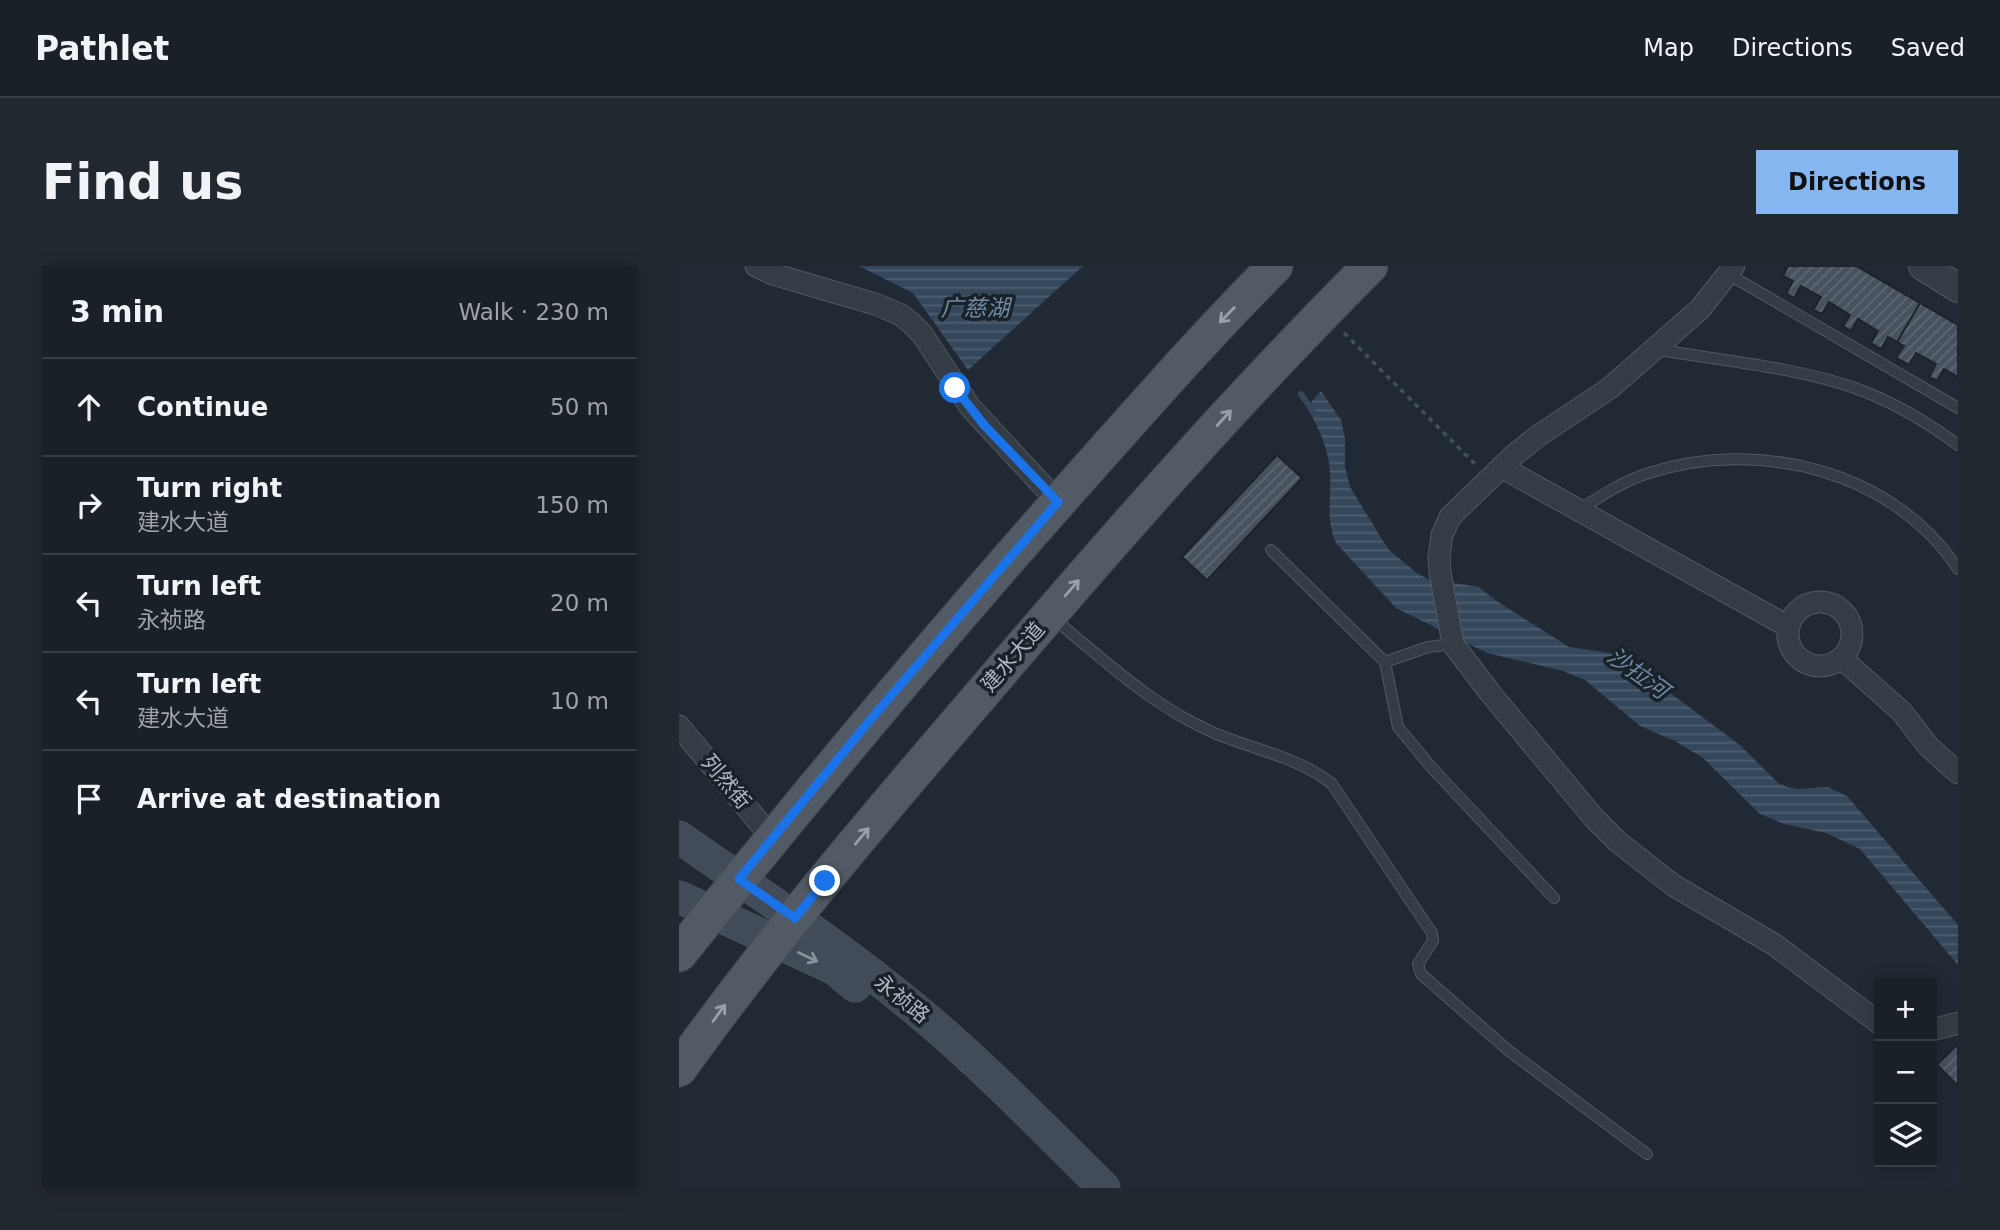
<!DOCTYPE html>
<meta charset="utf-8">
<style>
:root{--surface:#192027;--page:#22282f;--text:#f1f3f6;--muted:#9fa3a7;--line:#373e44;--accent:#85b6f0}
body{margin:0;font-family:"DejaVu Sans","Noto Sans SC",sans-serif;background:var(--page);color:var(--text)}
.controls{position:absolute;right:21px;bottom:21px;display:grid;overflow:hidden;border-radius:0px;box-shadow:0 4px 18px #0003}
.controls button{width:63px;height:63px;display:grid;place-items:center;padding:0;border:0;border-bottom:2px solid var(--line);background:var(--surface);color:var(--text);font:35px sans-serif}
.stop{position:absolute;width:21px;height:21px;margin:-16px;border:5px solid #1a73e8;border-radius:50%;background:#fff}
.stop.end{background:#1a73e8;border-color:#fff;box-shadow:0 2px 7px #0008}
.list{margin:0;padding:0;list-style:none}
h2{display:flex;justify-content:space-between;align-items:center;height:91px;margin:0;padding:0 28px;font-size:30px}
h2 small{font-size:23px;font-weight:400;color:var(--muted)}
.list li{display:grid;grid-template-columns:46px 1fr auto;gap:21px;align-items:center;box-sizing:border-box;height:98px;padding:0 28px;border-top:2px solid var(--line)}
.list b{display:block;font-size:26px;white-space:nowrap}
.list p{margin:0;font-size:23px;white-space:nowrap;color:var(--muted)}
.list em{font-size:23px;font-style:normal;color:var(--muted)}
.icon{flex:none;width:38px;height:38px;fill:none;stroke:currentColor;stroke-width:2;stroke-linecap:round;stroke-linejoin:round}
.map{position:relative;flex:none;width:1279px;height:922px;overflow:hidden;border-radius:0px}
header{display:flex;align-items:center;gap:42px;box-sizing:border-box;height:98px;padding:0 35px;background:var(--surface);border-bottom:2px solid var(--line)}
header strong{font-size:33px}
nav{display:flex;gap:38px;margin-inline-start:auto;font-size:24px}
.intro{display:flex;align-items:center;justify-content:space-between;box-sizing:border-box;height:168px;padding:0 42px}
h1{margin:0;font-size:49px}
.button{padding:18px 32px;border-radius:0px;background:var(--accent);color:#111;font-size:24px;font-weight:700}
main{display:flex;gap:42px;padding:0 42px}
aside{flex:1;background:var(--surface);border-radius:0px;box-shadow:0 4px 18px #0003}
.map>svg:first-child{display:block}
</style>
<header>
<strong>Pathlet</strong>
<nav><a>Map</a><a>Directions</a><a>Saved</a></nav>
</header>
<div class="intro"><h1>Find us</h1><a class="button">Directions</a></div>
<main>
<aside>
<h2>3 min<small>Walk · 230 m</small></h2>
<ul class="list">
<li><svg class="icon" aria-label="ahead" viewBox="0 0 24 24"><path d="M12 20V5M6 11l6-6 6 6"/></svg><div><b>Continue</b></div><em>50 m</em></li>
<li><svg class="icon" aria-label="right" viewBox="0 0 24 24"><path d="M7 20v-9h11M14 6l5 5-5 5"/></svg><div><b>Turn right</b><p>建水大道</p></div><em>150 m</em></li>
<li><svg class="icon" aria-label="left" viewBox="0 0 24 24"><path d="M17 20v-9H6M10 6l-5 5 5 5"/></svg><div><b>Turn left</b><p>永祯路</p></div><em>20 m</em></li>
<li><svg class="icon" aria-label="left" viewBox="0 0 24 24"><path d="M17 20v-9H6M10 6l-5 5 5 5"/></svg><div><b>Turn left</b><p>建水大道</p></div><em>10 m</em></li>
<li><svg class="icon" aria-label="arrive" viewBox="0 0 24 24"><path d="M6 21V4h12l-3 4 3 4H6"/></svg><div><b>Arrive at destination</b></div></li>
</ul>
</aside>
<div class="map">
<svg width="1279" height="922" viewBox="0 0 1279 922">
<defs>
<pattern id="water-rules" width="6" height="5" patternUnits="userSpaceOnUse" patternTransform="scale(1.75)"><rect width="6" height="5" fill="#35475b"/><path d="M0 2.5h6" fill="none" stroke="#505f71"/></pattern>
<pattern id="building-hatch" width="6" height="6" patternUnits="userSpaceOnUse" patternTransform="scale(1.75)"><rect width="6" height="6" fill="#47525e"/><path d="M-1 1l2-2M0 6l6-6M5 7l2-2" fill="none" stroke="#5f6973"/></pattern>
</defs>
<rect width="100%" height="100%" fill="#212a34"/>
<!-- water -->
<path fill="url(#water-rules)" d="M180 0H404L289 104 234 27Z
M642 125 662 154 666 172V201L671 221 709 283 739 308 749 313 800 321 816 334 890 381 931 387 950 396 1062 480 1099 517 1108 521 1118 523 1149 521 1168 530 1279 659V699L1181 583 1147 567 1105 558 1081 548 1024 492 996 475 961 460 906 414 884 405 808 387 717 342 657 277C646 250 653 234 651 207 650 183 639 161 628 141Z"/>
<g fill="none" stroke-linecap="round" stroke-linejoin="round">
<!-- stream -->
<path stroke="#35475b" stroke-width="6" d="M622 128 633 144"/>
</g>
<!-- building -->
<path fill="url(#building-hatch)" stroke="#1b232c" stroke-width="2" d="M1109 0H1177L1241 37 1218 76 1209 71 1202 83 1192 77 1199 65 1179 53 1172 65 1164 60 1171 49 1150 36 1143 48 1134 44 1142 31 1122 20 1115 32 1107 28 1114 15 1104 10Z
M1241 37 1279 59V111L1265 103 1258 115 1250 111 1257 98 1237 87 1230 99 1217 92 1225 80 1218 76Z
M598 189 623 212 528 314 503 291Z
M1279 778V820L1258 799Z"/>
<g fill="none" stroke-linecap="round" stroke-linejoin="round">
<defs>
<path id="service" d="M1049 8 1279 142
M975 83C1038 94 1117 101 1176 122 1212 135 1248 156 1279 179
M900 244C922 230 944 215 970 207 1079 172 1214 204 1279 303
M592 284 706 396 719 461 753 502 875 632
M375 353C424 393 472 439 531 465 570 483 619 490 653 518L753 667 754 675 739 698 742 708 830 785 968 888
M706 396 749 381 774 378"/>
<path id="minor" d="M77 0 94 8 199 39 222 49 232 57 243 68 291 141 379 236
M1055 0 1021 43 931 122 859 170 834 190 771 251 763 269 760 291 761 306 774 378 812 428 915 552 939 576 994 619 1096 679 1200 757
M822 201 1110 361
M1109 368a32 32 0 1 1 64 0a32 32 0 1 1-64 0Z
M1162 392 1223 446 1249 480 1279 507
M0 460 93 572
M1253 764 1279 757"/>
<path id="tertiary" d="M1244 0 1279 22"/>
<path id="secondary" d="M0 571C80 627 161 681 236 743 303 798 363 861 425 922
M0 631 156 703 176 720"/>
<path id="primary" d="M0 688C135 520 273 355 416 195 475 129 533 63 596 0
M0 803C93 673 197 551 301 430 426 283 554 137 691 0"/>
</defs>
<!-- service casing -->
<use href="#service" stroke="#515a63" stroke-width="12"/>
<!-- minor casing -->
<use href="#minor" stroke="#515a63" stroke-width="23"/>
<!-- tertiary casing -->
<use href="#tertiary" stroke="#515a63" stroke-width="30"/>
<!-- secondary casing -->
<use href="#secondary" stroke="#515a63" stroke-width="33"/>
<!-- primary casing -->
<use href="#primary" stroke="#3d454f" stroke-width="37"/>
<!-- path -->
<path stroke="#405253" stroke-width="3.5" stroke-dasharray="5 5" stroke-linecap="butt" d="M665 67 796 198"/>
<!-- service -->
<use href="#service" stroke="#343c45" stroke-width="10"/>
<!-- minor -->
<use href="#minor" stroke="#343c45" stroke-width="21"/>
<!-- tertiary -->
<use href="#tertiary" stroke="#343c45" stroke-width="28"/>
<!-- secondary -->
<use href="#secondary" stroke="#424c58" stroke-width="32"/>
<!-- primary -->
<use href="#primary" stroke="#525b65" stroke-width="35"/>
</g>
<!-- one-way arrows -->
<defs><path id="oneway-shaft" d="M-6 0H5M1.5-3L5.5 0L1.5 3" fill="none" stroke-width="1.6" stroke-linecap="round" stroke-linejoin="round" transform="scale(1.75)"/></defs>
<g stroke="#97a0ab">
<use href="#oneway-shaft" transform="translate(548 49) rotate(134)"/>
<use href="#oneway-shaft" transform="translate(545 152) rotate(-48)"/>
<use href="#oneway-shaft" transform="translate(393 322) rotate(-49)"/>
<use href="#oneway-shaft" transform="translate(183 570) rotate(-50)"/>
<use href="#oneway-shaft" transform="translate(40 747) rotate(-54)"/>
</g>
<use stroke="#88929d" href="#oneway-shaft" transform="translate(129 691) rotate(25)"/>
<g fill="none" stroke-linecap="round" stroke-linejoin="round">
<!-- route -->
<path stroke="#1a73e8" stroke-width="9" d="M146 615 116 652 60 613 192 453 379 236 306 160 276 122"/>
</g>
<g text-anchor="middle" stroke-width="7" stroke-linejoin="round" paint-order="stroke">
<!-- street labels -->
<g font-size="21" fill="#aeb7c2" stroke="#192129">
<text transform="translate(334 391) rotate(-49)" y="7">建水大道</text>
<text transform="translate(47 516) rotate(50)" y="7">列然街</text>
<text transform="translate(223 733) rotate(39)" y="7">永祯路</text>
</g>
<!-- water labels -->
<g font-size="23" font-style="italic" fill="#708aa4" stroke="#192129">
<text x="296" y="50">广慈湖</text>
<text transform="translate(959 407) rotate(36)" y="8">沙拉河</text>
</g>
</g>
</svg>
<div class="controls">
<button>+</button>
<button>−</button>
<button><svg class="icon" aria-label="layers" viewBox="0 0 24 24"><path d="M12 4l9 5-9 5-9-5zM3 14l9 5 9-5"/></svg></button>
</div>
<div class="stop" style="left:276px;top:122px"></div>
<div class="stop end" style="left:146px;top:615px"></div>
</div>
</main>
